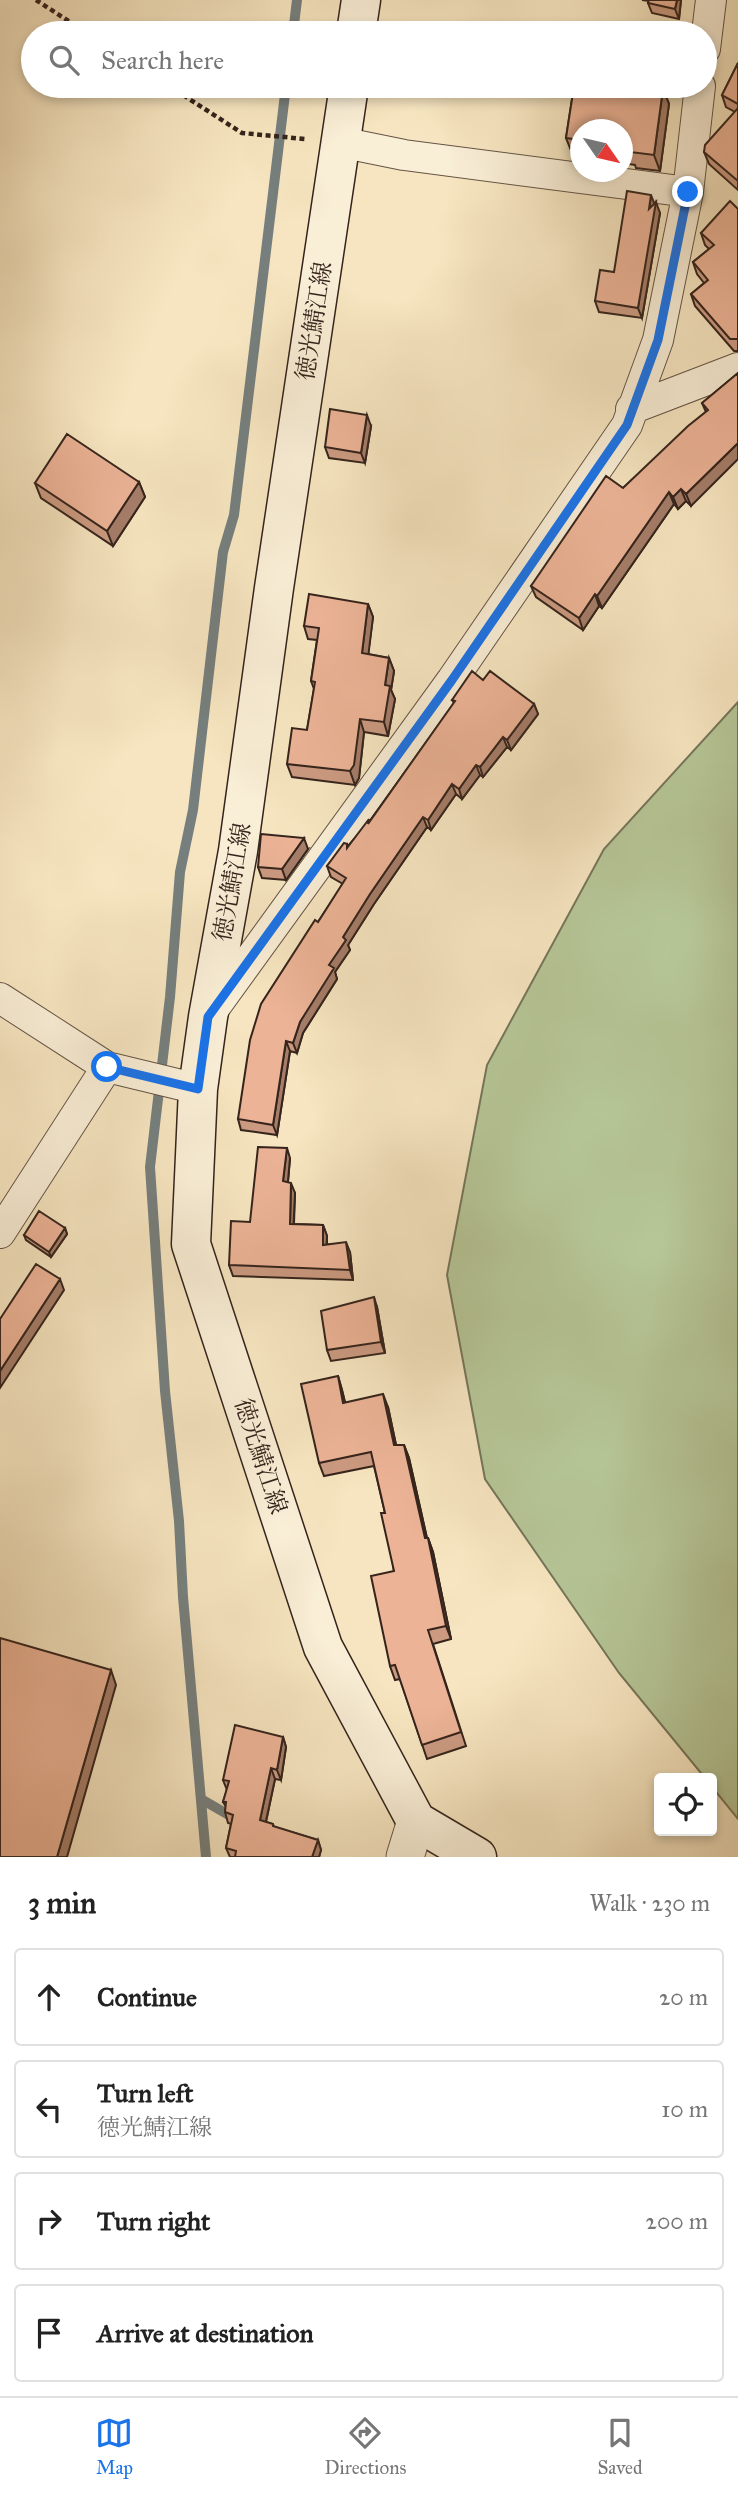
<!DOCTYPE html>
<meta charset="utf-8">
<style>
:root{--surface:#fff;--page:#f6f6f6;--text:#222;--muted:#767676;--line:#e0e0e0;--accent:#1a73e8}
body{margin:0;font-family:"IM FELL Great Primer","Noto Serif JP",serif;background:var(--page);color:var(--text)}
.controls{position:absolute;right:21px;bottom:21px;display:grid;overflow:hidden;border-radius:7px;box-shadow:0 4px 10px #0003}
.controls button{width:63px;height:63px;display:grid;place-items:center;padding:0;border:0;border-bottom:2px solid var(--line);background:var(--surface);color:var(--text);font:35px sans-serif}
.compass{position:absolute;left:570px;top:119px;width:63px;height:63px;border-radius:50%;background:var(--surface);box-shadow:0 4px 10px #0003;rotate:124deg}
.stop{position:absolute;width:21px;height:21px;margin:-16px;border:5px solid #1a73e8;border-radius:50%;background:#fff}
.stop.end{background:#1a73e8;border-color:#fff;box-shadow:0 2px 7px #0008}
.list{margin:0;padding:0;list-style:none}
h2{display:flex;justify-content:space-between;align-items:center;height:91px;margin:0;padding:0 28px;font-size:30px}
h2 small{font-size:23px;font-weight:400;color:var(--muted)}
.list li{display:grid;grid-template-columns:46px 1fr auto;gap:21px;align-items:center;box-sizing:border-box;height:98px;margin:0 14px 14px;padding:0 14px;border:2px solid var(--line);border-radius:7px}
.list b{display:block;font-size:26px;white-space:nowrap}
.list p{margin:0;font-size:23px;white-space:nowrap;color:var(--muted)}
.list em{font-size:23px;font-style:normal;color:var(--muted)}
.icon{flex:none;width:38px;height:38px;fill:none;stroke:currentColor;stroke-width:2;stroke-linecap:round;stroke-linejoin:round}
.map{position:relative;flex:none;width:738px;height:1857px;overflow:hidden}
.search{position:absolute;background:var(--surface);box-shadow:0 4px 10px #0003;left:21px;right:21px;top:21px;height:77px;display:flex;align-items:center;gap:18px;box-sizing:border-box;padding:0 24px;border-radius:38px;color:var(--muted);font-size:26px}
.sheet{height:539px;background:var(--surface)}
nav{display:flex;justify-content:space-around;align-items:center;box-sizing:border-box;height:98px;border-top:2px solid var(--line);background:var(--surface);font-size:19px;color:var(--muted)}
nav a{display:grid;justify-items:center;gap:4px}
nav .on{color:var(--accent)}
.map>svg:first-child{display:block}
</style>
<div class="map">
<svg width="738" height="1857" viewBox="0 0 738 1857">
<rect width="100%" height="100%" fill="#f6e5c0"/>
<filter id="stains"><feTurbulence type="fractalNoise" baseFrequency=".00286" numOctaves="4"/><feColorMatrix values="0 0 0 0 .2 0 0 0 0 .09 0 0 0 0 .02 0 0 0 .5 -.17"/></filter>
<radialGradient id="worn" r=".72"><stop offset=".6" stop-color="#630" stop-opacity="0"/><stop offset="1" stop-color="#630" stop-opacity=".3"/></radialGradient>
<!-- green -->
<path fill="#b6c697" stroke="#76755a" stroke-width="2" d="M738 702V1819L712 1787V1778H705L619 1673 485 1479 447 1275 487 1065 604 849Z"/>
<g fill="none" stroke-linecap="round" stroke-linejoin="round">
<!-- stream -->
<path stroke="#767f7d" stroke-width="10" d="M293 33 297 0
M201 1799 234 1818
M206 1857 183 1597 179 1521 165 1391 150 1167 170 997 180 872 193 810 223 552 234 515 286 86"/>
<defs>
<path id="minor" d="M705 49 711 0
M340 142 404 155 688 192
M631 409 738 368
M0 998 107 1067 198 1089
M210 1014 452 680 627 425 658 340 688 192 700 86
M0 1233 107 1067"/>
<path id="tertiary" d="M405 1857 416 1821"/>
<path id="secondary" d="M356 33 361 0
M349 86 274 588 238 851 208 1017 198 1089 191 1244 323 1647 416 1821 477 1857"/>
</defs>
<!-- minor casing -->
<use href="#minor" stroke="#655445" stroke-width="32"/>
<!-- tertiary casing -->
<use href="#tertiary" stroke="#655445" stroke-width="39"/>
<!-- secondary casing -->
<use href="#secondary" stroke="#35241c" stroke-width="41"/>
<!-- path -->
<path stroke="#35241c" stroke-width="4.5" stroke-dasharray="5 3.5" stroke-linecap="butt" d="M36 0 87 33
M169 86 242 133 305 139"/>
<!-- minor -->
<use href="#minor" stroke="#f9eed6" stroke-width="30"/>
<!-- tertiary -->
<use href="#tertiary" stroke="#f9eed6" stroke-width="37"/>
<!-- secondary -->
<use href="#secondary" stroke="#f9eed6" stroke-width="38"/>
</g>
<!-- wall -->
<path fill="#cb9a81" stroke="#35241c" stroke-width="2" d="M642 0H681L679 19 652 13 648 3 649 1Z
M738 63V190L709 164 704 152 735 112 726 107 722 95Z
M574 86H643L663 89 669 104 660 171 636 168 635 165 622 163V130H580V154L572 153 566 138Z
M654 203 660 213 642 318 599 312 595 301 614 272Z
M738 209V351H734L695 306 691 294 704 283 697 274 693 262 709 249 705 245 701 233Z
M738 373 691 506 686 501 678 509 674 504 602 608 599 606 583 630 536 597 531 586 623 488 706 412 702 403Z
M371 426 365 463 329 458 325 447Z
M139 482 145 497 113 546 41 498 35 483Z
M368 604 373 617 368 654 389 658 394 671 391 690 395 699 388 736 364 732 359 778 355 785 292 777 287 764 307 730 314 689 311 681 317 640 308 639 304 626Z
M483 680 534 704 538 714 511 750 507 747 483 777 480 775 462 799 456 794 431 830 427 827 374 904 348 945 350 950 335 972 337 979 303 1033 297 1053 290 1051 277 1135 241 1130 238 1119 318 922 343 884 331 877 327 866 347 844 348 846 370 821 454 703 452 700Z
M308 849 286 880 262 878 258 867Z
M290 1158 288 1182 295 1193 294 1224 323 1225 327 1236V1244L350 1252 353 1280 233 1276 229 1265 250 1222Z
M65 1228 67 1234 51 1257 26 1240 24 1235Z
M377 1307 385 1353 331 1361 327 1350Z
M338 1376 342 1390 345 1402 388 1407 396 1445H404L409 1458 427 1538H428L433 1552 451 1639 433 1644 466 1746 427 1759 400 1679 395 1680 390 1666 394 1571 385 1513 374 1466 324 1476 319 1463Z
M283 1737 286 1747 281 1780 275 1779 266 1822 273 1824 274 1827 318 1840 321 1850 319 1857H230L226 1848 231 1824 228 1823 225 1812 226 1807 223 1802 227 1790 223 1780Z"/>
<!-- shaded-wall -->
<path fill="#a57d69" stroke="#35241c" stroke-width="2" d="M677 0H681L679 19 675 9Z
M663 89 669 104 660 171 654 155Z
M651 195 655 205 656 202 660 213 642 318 638 308Z
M367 415 371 426 365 463 361 453Z
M738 443V459L691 506 686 494Z
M139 482 145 497 113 546 107 531Z
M681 489 686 501 678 509 673 497Z
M669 492 674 504 602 608 597 596Z
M595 594 599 606 583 630 579 618Z
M368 604 373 617 367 666 362 653Z
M389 658 394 671 391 690 395 699 388 736 384 722 385 685Z
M534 704 538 714 511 750 507 740Z
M360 719 364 732 359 778 355 785 350 771Z
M503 737 507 747 483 777 480 767Z
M476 765 480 775 462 799 459 789Z
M452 784 456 794 431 830 428 820Z
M423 817 427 827 374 904 348 945 350 950 335 972 337 979 303 1033 297 1053 293 1043 300 1022 343 937 370 894Z
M304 838 308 849 286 880 282 869Z
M286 1041 290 1051 277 1135 273 1125Z
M287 1148 290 1158 287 1192 283 1181Z
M291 1183 295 1193 293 1234 290 1224Z
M323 1225 327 1236 326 1255 323 1245Z
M65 1228 67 1234 51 1257 49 1252Z
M346 1242 350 1252 353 1280 350 1270Z
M60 1279 64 1290 0 1388V1371Z
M374 1297 377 1307 385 1353 381 1342Z
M338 1376 342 1390 348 1416 343 1403Z
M383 1394 388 1407 399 1459 394 1445Z
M404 1445 409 1458 430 1552 425 1538Z
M428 1538 433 1552 451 1639 446 1626Z
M111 1670 116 1685 67 1857H57Z
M283 1737 286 1747 281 1780 277 1770Z
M271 1768 275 1779 264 1830 260 1820Z
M318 1840 321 1850 319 1857H312Z"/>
<!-- building -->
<path fill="#ecb396" stroke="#35241c" stroke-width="2" d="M649 0H677L675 9 648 3Z
M738 63V104L722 95Z
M574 86H643L663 89 654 155 630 152 631 150 622 148V130H580V140L566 138Z
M738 108V181L704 152 705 145Z
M627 191 651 195 649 209 656 202 638 308 595 301 600 270 614 272Z
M730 201 738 209V339H730L691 294 708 280 693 262 714 245 701 233Z
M738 373V443L686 494 681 489 673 497 669 492 597 596 595 594 579 618 531 586 606 476 623 488 688 426 708 410 702 403Z
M330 409 367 415 361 453 325 447Z
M67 434 139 482 107 531 35 483Z
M309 594 368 604 362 653 389 658 385 685 390 686 384 722 360 719 354 765 350 771 287 764 292 728 307 730 315 682 311 681 319 628 304 626Z
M472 671 483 680 490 671 534 704 507 740 503 737 480 767 476 765 459 789 452 784 428 820 423 817 370 894 343 937 346 940 329 965 334 968 300 1022 293 1043 286 1041 273 1125 238 1119 250 1040 261 1004 315 920 318 922 346 878 327 866 344 843 347 844V848L369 819 368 824 455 701 452 700Z
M261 834 304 838 282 869 258 867Z
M258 1147 287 1148 283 1181 291 1183 290 1224 323 1225V1245L346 1242 350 1270 229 1265 231 1221 250 1222Z
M39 1211 65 1228 49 1252 24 1235Z
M36 1264 60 1279 0 1371V1319Z
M374 1297 381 1342 327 1350 321 1311Z
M338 1376 343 1403 383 1394 394 1445H404L425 1538H428L446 1626 428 1630 461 1732 422 1745 395 1665 390 1666 371 1576 394 1571 381 1513H385L371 1452 319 1463 301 1384Z
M0 1638 111 1670 57 1857H0Z
M235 1725 283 1737 277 1770 271 1768 260 1820 273 1824V1826L318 1840 312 1857H235L236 1851 226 1848 233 1815 225 1812 226 1802H223L229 1781 223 1780Z"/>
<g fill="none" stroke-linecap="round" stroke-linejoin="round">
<!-- route -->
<path stroke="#1a73e8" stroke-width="9" d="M107 1067 198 1089 208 1017 452 680 627 425 658 340 688 192"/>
</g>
<g text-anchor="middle" stroke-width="5" stroke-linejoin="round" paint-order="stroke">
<!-- street labels -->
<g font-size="24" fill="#35241c" stroke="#f9eed6">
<text transform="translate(314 321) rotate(-81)" y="8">徳光鯖江線</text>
<text transform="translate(232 882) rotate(-80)" y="8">徳光鯖江線</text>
<text transform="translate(261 1456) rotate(72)" y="8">徳光鯖江線</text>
</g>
</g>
<rect width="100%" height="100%" filter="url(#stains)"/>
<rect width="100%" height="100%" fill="url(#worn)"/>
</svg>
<div class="controls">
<button><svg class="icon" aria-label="locate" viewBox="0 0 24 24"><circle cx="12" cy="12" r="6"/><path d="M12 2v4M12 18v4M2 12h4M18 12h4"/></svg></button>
</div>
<svg class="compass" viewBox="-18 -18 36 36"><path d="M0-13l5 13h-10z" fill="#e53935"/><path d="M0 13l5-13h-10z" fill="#767676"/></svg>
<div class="stop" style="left:107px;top:1067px"></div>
<div class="stop end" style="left:688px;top:192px"></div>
<div class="search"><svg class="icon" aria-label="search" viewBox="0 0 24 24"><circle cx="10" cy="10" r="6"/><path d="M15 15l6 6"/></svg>Search here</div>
</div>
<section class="sheet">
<h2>3 min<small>Walk · 230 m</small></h2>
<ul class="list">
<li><svg class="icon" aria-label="ahead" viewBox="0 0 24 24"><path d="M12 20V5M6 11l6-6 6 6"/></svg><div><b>Continue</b></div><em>20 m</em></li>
<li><svg class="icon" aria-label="left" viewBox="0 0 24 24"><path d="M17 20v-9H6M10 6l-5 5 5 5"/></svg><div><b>Turn left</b><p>徳光鯖江線</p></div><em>10 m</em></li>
<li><svg class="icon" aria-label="right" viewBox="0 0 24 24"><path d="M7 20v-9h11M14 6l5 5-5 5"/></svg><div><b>Turn right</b></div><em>200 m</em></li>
<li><svg class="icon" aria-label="arrive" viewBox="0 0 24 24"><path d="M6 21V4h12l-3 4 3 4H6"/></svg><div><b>Arrive at destination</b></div></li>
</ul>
</section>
<nav>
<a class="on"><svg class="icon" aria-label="map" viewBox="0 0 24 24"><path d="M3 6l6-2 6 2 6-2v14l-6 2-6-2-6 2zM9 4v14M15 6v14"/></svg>Map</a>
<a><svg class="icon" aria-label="directions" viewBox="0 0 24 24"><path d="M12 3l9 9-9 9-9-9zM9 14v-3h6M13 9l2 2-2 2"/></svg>Directions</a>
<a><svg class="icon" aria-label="saved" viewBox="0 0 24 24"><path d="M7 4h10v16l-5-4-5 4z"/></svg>Saved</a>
</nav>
